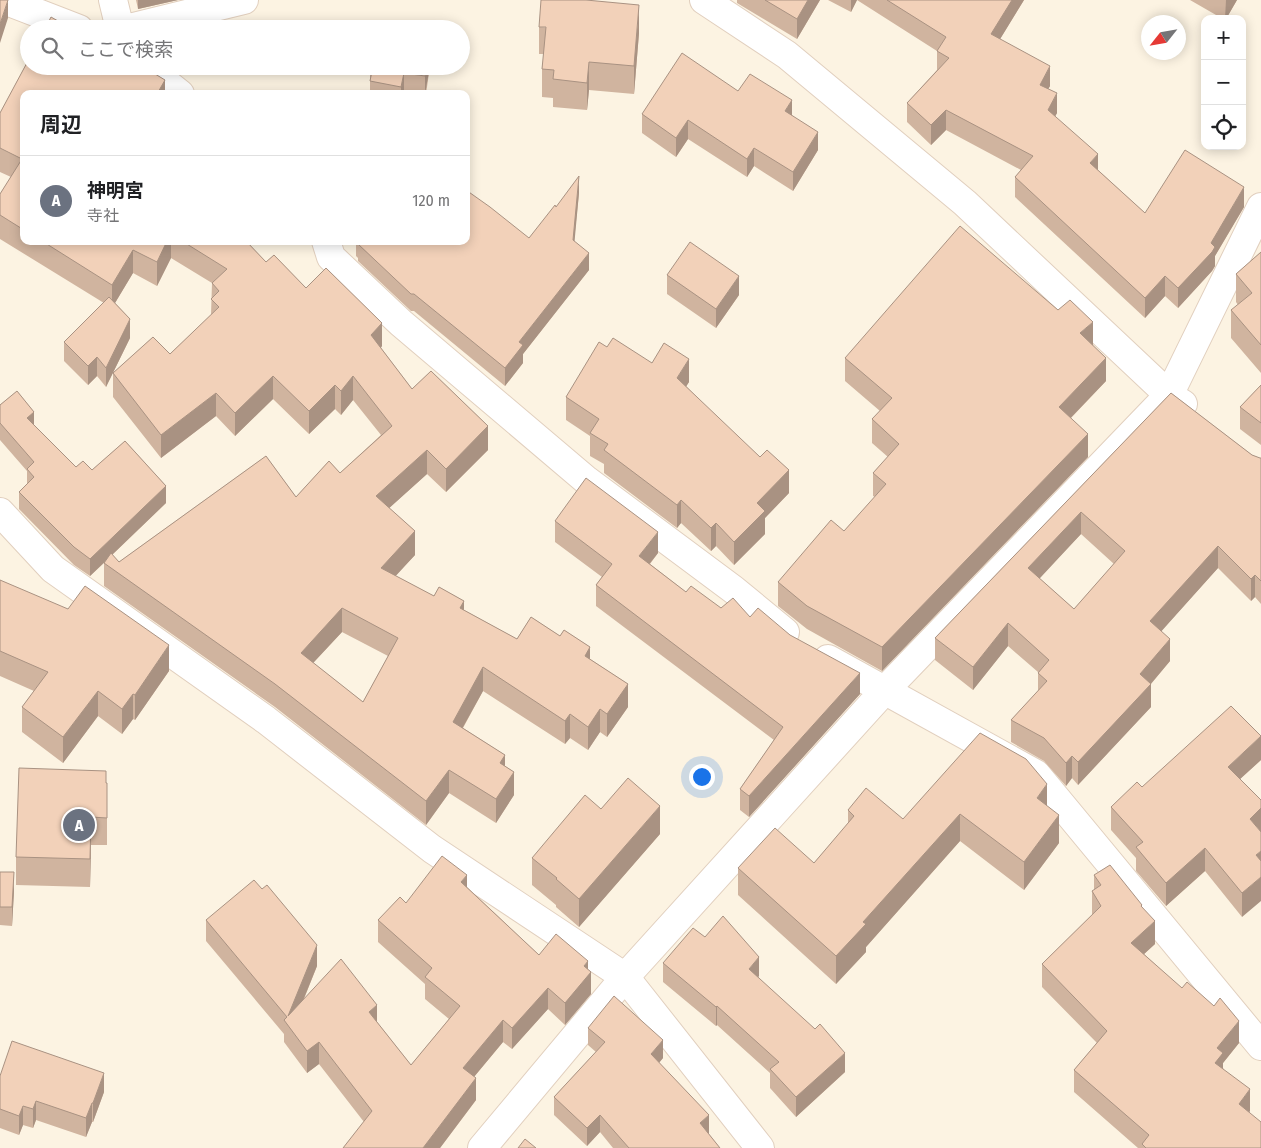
<!DOCTYPE html>
<html lang="ja">
<meta charset="utf-8">
<style>
:root{--surface:#fff;--page:#f2f2f2;--text:#202124;--muted:#757577;--line:#e0e0e0;--accent:#0f766e}
body{margin:0;font-family:"Fira Sans Condensed","Noto Sans JP",sans-serif;background:var(--page);color:var(--text)}
.controls{position:absolute;right:15px;top:15px;display:grid;overflow:hidden;border-radius:10px;box-shadow:0 2px 12px #0003}
.controls button{width:45px;height:45px;display:grid;place-items:center;padding:0;border:0;border-bottom:1px solid var(--line);background:var(--surface);color:var(--text);font:25px sans-serif}
.compass{position:absolute;left:1141px;top:15px;width:45px;height:45px;border-radius:50%;background:var(--surface);box-shadow:0 2px 12px #0003;rotate:239deg}
.you{position:absolute;left:701px;top:776px;width:18px;height:18px;margin:-12px;border:4px solid #fff;border-radius:50%;background:#1a73e8;box-shadow:0 0 0 8px #1a73e833}
.badge{display:grid;place-items:center;width:32px;height:32px;border-radius:50%;background:var(--accent);color:#fff;font-size:16px;font-weight:700}
.pin{position:absolute;translate:-50% -50%;border:2px solid #fff;box-shadow:0 1px 5px #0006}
.list{margin:0;padding:0;list-style:none}
h2{display:flex;justify-content:space-between;align-items:center;height:65px;margin:0;padding:0 20px;font-size:21px}
h2 small{font-size:16px;font-weight:400;color:var(--muted)}
.list li{display:grid;grid-template-columns:32px 1fr auto;gap:15px;align-items:center;box-sizing:border-box;height:90px;padding:0 20px;border-top:1px solid var(--line)}
.list b{display:block;font-size:19px;white-space:nowrap}
.list p{margin:0;font-size:16px;white-space:nowrap;color:var(--muted)}
.list em{font-size:16px;font-style:normal;color:var(--muted)}
.icon{flex:none;width:28px;height:28px;fill:none;stroke:currentColor;stroke-width:2;stroke-linecap:round;stroke-linejoin:round}
.map{position:relative;flex:none;width:1261px;height:1148px;overflow:hidden}
.search{position:absolute;background:var(--surface);box-shadow:0 2px 12px #0003;left:20px;top:20px;width:450px;height:55px;display:flex;align-items:center;gap:12px;box-sizing:border-box;padding:0 18px;border-radius:28px;color:var(--muted);font-size:19px}
.panel{position:absolute;background:var(--surface);box-shadow:0 2px 12px #0003;left:20px;top:90px;width:450px;height:155px;border-radius:10px}
.map>svg:first-child{display:block}
</style>
<div class="map">
<svg width="1261" height="1148" viewBox="0 0 1261 1148">
<rect width="100%" height="100%" fill="#fcf3e2"/>
<g fill="none" stroke-linecap="round" stroke-linejoin="round">
<defs>
<path id="minor" d="M4 0 79 29
M113 0 120 29
M704 0 787 55 965 203 1169 395 1183 404
M125 29 244 0
M145 66 180 94
M326 241 331 257 401 323 585 479 734 590 785 632
M0 512 53 569 266 720 432 849 625 977 760 1148
M828 659 1036 774 1261 1046
M482 1148 625 977 885 690 1169 395 1261 207"/>
</defs>
<!-- minor casing -->
<use href="#minor" stroke="#e1cfbe" stroke-width="30"/>
<!-- minor -->
<use href="#minor" stroke="#fff" stroke-width="28"/>
</g>
<!-- wall -->
<path fill="#d0b49f" fill-rule="evenodd" d="M136 0H178L138 9Z
M737 0H820L797 39 737 3Z
M828 0H1024L1000 39 1050 86 1048 89 1057 113 1055 116 1098 170 1145 213 1244 207 1215 256V266L1212 271 1178 308 1165 296 1145 318 1015 197V177L1021 170 946 130 931 145 907 122V103L937 70V51L857 0 851 12Z
M1190 0H1237L1226 19H1223Z
M539 27 639 33 634 94 589 90 587 110 553 107V98L542 97V69L544 54H539Z
M29 59V66H142L165 80V94H24V241H246L266 262 274 255 306 288 326 268 382 323V346L381 348 412 389 431 371 488 426V450L446 492 427 474 389 508 415 531V555L395 576 434 596 439 587 464 601V610L517 639 531 617 560 636 564 630 590 647V659L628 684V707L607 737 600 732 588 750 570 738 565 744 483 691 463 728 505 755V766L514 772V795L496 823 449 793 426 825 275 707 104 586V563L90 576 74 565 19 509V492L27 484V471L0 440V405L17 391 34 412V425L76 467 83 461 92 470 125 441 166 486V503L112 555 119 562 266 456 296 497 329 461 340 473 381 435 353 400 341 415 335 409 309 434 273 399 235 436 216 416 161 458 113 397V373L153 337 170 354 211 315 212 283 171 258 157 286 133 273 115 303 130 319V338L106 387 97 376 88 385 64 361V342L104 303 0 239V194L11 177 0 172V113ZM342 632 388 656 363 702 313 663Z
M370 66H430L426 94H414L404 92V94H370Z
M738 91 792 115 818 150 793 191 754 166 747 177 688 139 676 157 642 133V114Z
M579 193 574 241 589 270 523 354V363L505 386 414 311H411L358 261V258L356 256V241H466L529 238 556 207Z
M1261 252V373L1231 338V310L1238 305 1236 302V274Z
M667 275 739 295 716 328 667 294Z
M1093 345 1106 381 1071 418 1088 457 882 671 807 629 778 606V582L844 531 875 497 873 496V473L888 457 872 443V419L880 411 845 381V358Z
M607 347 652 363 689 382 686 386 789 493 765 518V534L734 565 716 546 711 551 681 523 677 528 604 473V464L590 456V436L566 420V397Z
M1261 385V445L1240 429V407Z
M1171 393 1252 455 1260 458H1261V604L1255 597 1251 601 1218 568 1161 631 1170 661 1151 684V707L1078 785 1072 778 1066 786 1044 761 1011 742V720L1038 691V672L1008 646 973 690 935 660V638ZM1081 534 1114 564 1074 609 1039 578Z
M555 521 658 553 650 564 686 592 721 608 750 617 860 694 749 817 740 810V789L774 740 596 606V585L602 577 555 542Z
M0 580 169 671 135 720 133 719 122 734 98 716 63 763 22 732V707L34 691 0 676Z
M1261 760 1240 779 1261 800 1242 917 1205 871 1166 906 1136 871V858L1111 830V807L1142 787Z
M106 783 107 811V845H91L90 887 16 885V857Z
M1047 806 1059 843 1024 890 960 841 866 947V952L836 984 738 895V868L814 863 848 824V810L903 819Z
M660 834 579 927 556 907V905L532 885V858Z
M0 872 14 891 12 926 0 925Z
M1094 875 1142 908 1155 944 1144 954 1239 1043 1223 1063V1068L1250 1111 1249 1112 1261 1148H1138L1074 1092V1070L1097 1043 1042 987V964L1092 915V891L1094 890Z
M467 887 539 955 588 969 591 994 565 1025 548 1009 512 1049 503 1042 474 1077 476 1100 440 1148H343L364 1122 319 1064 307 1073 284 1042V1034L206 941V920L317 966 304 999 377 1022 411 1065 449 1019 425 999V984L378 942V920L406 903Z
M705 937 759 976 758 977 845 1072 796 1117 770 1088V1073L717 1025 716 1026 663 982V963Z
M588 1028 663 1058 659 1063 709 1133H708L720 1148H613L600 1132 587 1146 554 1115V1097L596 1052 588 1045Z
M0 1076 104 1092 93 1122H92L86 1137 36 1120 33 1128 23 1125 19 1135 0 1128Z"/>
<!-- shaded-wall -->
<path fill="#a99282" d="M8 0V18L0 43V24Z
M138 0H178L138 9Z
M808 0H820L797 39V19Z
M851 0H857L851 12Z
M1012 0H1024L991 54V34Z
M1226 0H1237L1226 19H1225Z
M639 5V33L634 94V66Z
M589 62V90L587 110V83Z
M427 66H430L425 94V76Z
M1050 66V86L1040 104V85Z
M404 73V94H401V87Z
M165 80V94H157Z
M1057 93V113L1048 130V110Z
M792 100V119L785 111Z
M946 110V130L931 145V125Z
M688 120V139L676 157V138Z
M818 132V150L793 191V172Z
M754 148V166L747 177V159Z
M1098 154V173L1090 163Z
M579 176V193L573 258V240Z
M1244 187V207L1215 256V266L1212 271 1178 308V288L1211 243Z
M167 241H171V258L157 286V262Z
M133 250V273L112 308V285Z
M589 253V270L523 354V363L505 386V368L519 342Z
M739 276V295L716 328V309Z
M1165 276V296L1145 318V298Z
M130 319V338L106 387V368Z
M1093 322V345L1080 356V333Z
M382 323V346L371 358V335Z
M97 357V376L88 385V366Z
M1106 358V381L1059 430V407Z
M689 359V382L677 401V378Z
M273 376V399L235 436V413Z
M353 376V400L341 415V391Z
M335 385V409L309 434V411Z
M216 393V416L161 458V435Z
M34 412V430L27 418Z
M488 426V450L446 492V469Z
M1088 434V457L882 671V647Z
M427 450V474L376 520V496Z
M789 470V493L765 518V534L734 565V542L757 503Z
M166 486V503L90 576V559Z
M681 500V523L677 528V505Z
M1081 512V534L1028 591V568Z
M716 523V546L711 551V528Z
M415 531V555L381 592V568Z
M658 532V553L639 577V556Z
M1218 546V568L1150 644V621Z
M1255 575V597L1251 601V579Z
M464 601V624L460 608Z
M342 608V632L301 676V653Z
M1008 623V646L973 690V667Z
M1170 639V661L1149 686 1151 684V707L1078 785V762L1140 674Z
M169 645V671L135 720V695Z
M590 647V670L585 656Z
M483 667V691L453 745V722Z
M860 673V694L749 817V796Z
M628 684V707L607 737V714Z
M98 691V716L63 763V737Z
M133 694V719L122 734V709Z
M600 709V732L588 750V727Z
M570 714V738L565 744V721Z
M1261 736V760L1228 790V767Z
M505 755V778L500 763Z
M1072 756V778L1066 786V763Z
M449 770V793L426 825V801Z
M514 772V795L496 823V799Z
M1047 784V812L1037 798Z
M660 806V834L579 927V899Z
M1261 808V832L1250 819Z
M960 814V841L866 947V952L836 984V956L863 922Z
M1059 815V843L1024 890V862Z
M91 817V845L90 887V859Z
M1205 848V871L1166 906V883Z
M1261 851V875L1256 855Z
M14 872V891L12 926V907Z
M467 875V897L461 882Z
M1261 877V901L1242 917V893Z
M1155 921V944L1131 966V943Z
M317 945V966L291 1030 288 1016Z
M759 957V976L749 988V969Z
M588 961V975L591 972V994L565 1025V1003L584 966Z
M548 988V1009L512 1049V1028Z
M377 1005V1027L369 1012Z
M717 1006V1025L716 1026V1007Z
M503 1020V1042L463 1090V1068Z
M1239 1021V1043L1223 1063V1076L1215 1063 1217 1048Z
M663 1040V1058L651 1072V1054Z
M319 1042V1064L307 1073V1051Z
M845 1053V1072L796 1117V1097Z
M104 1073V1092L93 1122V1103Z
M476 1078V1100L440 1148H423Z
M1250 1089V1111L1239 1126V1104Z
M36 1101V1120L33 1128V1109Z
M92 1103V1122L86 1137V1118Z
M23 1106V1125L19 1135V1116Z
M600 1115V1132L587 1146V1128Z
M709 1115V1133L700 1141V1123Z"/>
<!-- building -->
<path fill="#f2d1b9" stroke="#a99282" fill-rule="evenodd" d="M0 0H8L0 24Z
M541 0H586L639 5 634 66 589 62 587 83 553 79 554 70 542 69 546 27H539Z
M765 0H808L797 19Z
M887 0H1012L991 34 1050 66 1040 85 1057 93 1048 110 1098 154 1090 163 1145 213 1185 150 1244 187 1211 243 1215 247 1212 252 1178 288 1165 276 1145 298 1015 177 1033 156 946 110 931 125 907 103 949 58 937 51 946 37Z
M51 17 72 29H45Z
M682 53 738 91 750 74 792 100 785 111 818 132 793 172 754 148 747 159 688 120 676 138 642 114Z
M29 59V66H142L165 80 157 94H24V230L0 215V194L22 159 0 148V113Z
M373 66H427L425 76 404 73 401 87 370 81Z
M579 176 573 240 589 253 519 342 523 345 505 368 414 294H411L358 244 360 242 359 241H466V190L490 207 529 238 555 205 556 207Z
M960 226 1058 310 1070 300 1093 322 1080 333 1106 358 1059 407 1088 434 882 647 807 606 778 582 831 520 844 531 886 484 873 473 899 444 872 419 892 398 845 358Z
M42 241H167L157 262 133 250 112 285Z
M182 241H246L266 262 274 255 306 288 326 268 382 323 371 335 412 389 431 371 488 426 446 469 427 450 376 496 415 531 381 568 434 596 439 587 464 601 460 608 517 639 531 617 560 636 564 630 590 647 585 656 628 684 607 714 600 709 588 727 570 714 565 721 483 667 453 722 505 755 500 763 514 772 496 799 449 770 426 801 275 684 104 563 111 553 119 562 266 456 296 497 329 461 340 473 392 426 353 376 341 391 335 385 309 411 273 376 235 413 216 393 161 435 113 373 153 337 170 354 219 307 211 299 219 291 212 283 227 269ZM342 608 398 638 363 702 301 653Z
M690 242 739 276 716 309 667 275Z
M1261 252V345L1231 310 1252 293 1236 274Z
M109 297 130 319 106 368 97 357 88 366 64 342Z
M613 338 652 363 664 343 689 359 677 378 760 457 767 450 789 470 757 503 765 511 734 542 716 523 711 528 681 500 677 505 604 450 608 444 590 433 599 419 566 397 599 342 607 347Z
M1261 385V423L1240 407Z
M17 391 34 412 27 418 76 467 83 461 92 470 125 441 166 486 90 559 74 547 19 492 34 477 27 469 34 462 0 423V405Z
M1171 393 1252 455 1260 458H1261V581L1255 575 1251 579 1218 546 1150 621 1170 639 1140 674 1151 684 1078 762 1072 756 1066 763 1044 738 1011 720 1047 681 1038 673 1049 660 1008 623 973 667 935 638ZM1081 512 1125 551 1074 609 1028 568Z
M586 478 658 532 639 556 686 592 691 586 721 608 733 598 750 617 758 608 790 635 860 673 749 796 740 789 783 727 596 585 612 564 555 521Z
M0 580 68 609 85 586 169 645 135 695 133 694 122 709 98 691 63 737 22 707 48 672 0 651Z
M1231 706 1261 736 1228 767 1261 800V808L1250 819 1261 832V851L1256 855 1261 861V877L1242 893 1205 848 1166 883 1136 847 1143 842 1111 807 1137 782 1142 787Z
M980 733 1026 759 1047 784 1037 798 1059 815 1024 862 960 814 863 922 866 924 836 956 738 868 775 828 814 863 854 816 848 810 866 788 903 819Z
M19 768 106 771V783H107V818L91 817 90 859 16 857Z
M628 778 660 806 579 899 556 879 557 878 532 858 585 795 601 809Z
M442 856 467 875 461 882 539 955 556 934 588 961 584 966 591 972 565 1003 548 988 512 1028 503 1020 463 1068 476 1078 423 1148H343L372 1111 319 1042 307 1051 284 1020 287 1017 206 920 254 880 262 889 267 885 317 945 288 1016 341 959 377 1005 369 1012 411 1065 460 1006 425 977 432 968 378 920 400 897 406 903Z
M1110 865 1142 905 1141 906 1155 921 1131 943 1182 988 1187 982 1214 1006 1220 998 1239 1021 1217 1048 1223 1053 1215 1063 1250 1089 1239 1104 1261 1122V1148H1146L1142 1144 1149 1135 1074 1070 1107 1031 1042 964 1101 906 1092 891 1101 885 1094 875Z
M0 872H14L12 907H0Z
M723 916 759 957 749 969 815 1029 820 1024 845 1053 796 1097 770 1069 779 1062 717 1006 716 1007 663 963 693 928 705 937Z
M614 996 663 1040 651 1054 709 1115 700 1123 720 1148H629L600 1115 587 1128 554 1097 605 1042 588 1028Z
M12 1041 104 1073 93 1103H92L86 1118 36 1101 33 1109 23 1106 19 1116 0 1109V1076Z
M525 1139 536 1148H518Z"/>
</svg>
<div class="controls">
<button>+</button>
<button>−</button>
<button><svg class="icon" aria-label="locate" viewBox="0 0 24 24"><circle cx="12" cy="12" r="6"/><path d="M12 2v4M12 18v4M2 12h4M18 12h4"/></svg></button>
</div>
<svg class="compass" viewBox="-18 -18 36 36"><path d="M0-13l5 13h-10z" fill="#e53935"/><path d="M0 13l5-13h-10z" fill="#757577"/></svg>
<div class="you"></div>
<div class="pin badge" style="left:79px;top:825px;background:#6b7280">A</div>
<div class="search"><svg class="icon" aria-label="search" viewBox="0 0 24 24"><circle cx="10" cy="10" r="6"/><path d="M15 15l6 6"/></svg>ここで検索</div>
<section class="panel">
<h2>周辺<small></small></h2>
<ul class="list">
<li><span class="badge" style="background:#6b7280">A</span><div><b>神明宮</b><p>寺社</p></div><em>120 m</em></li>
</ul>
</section>
</div>
